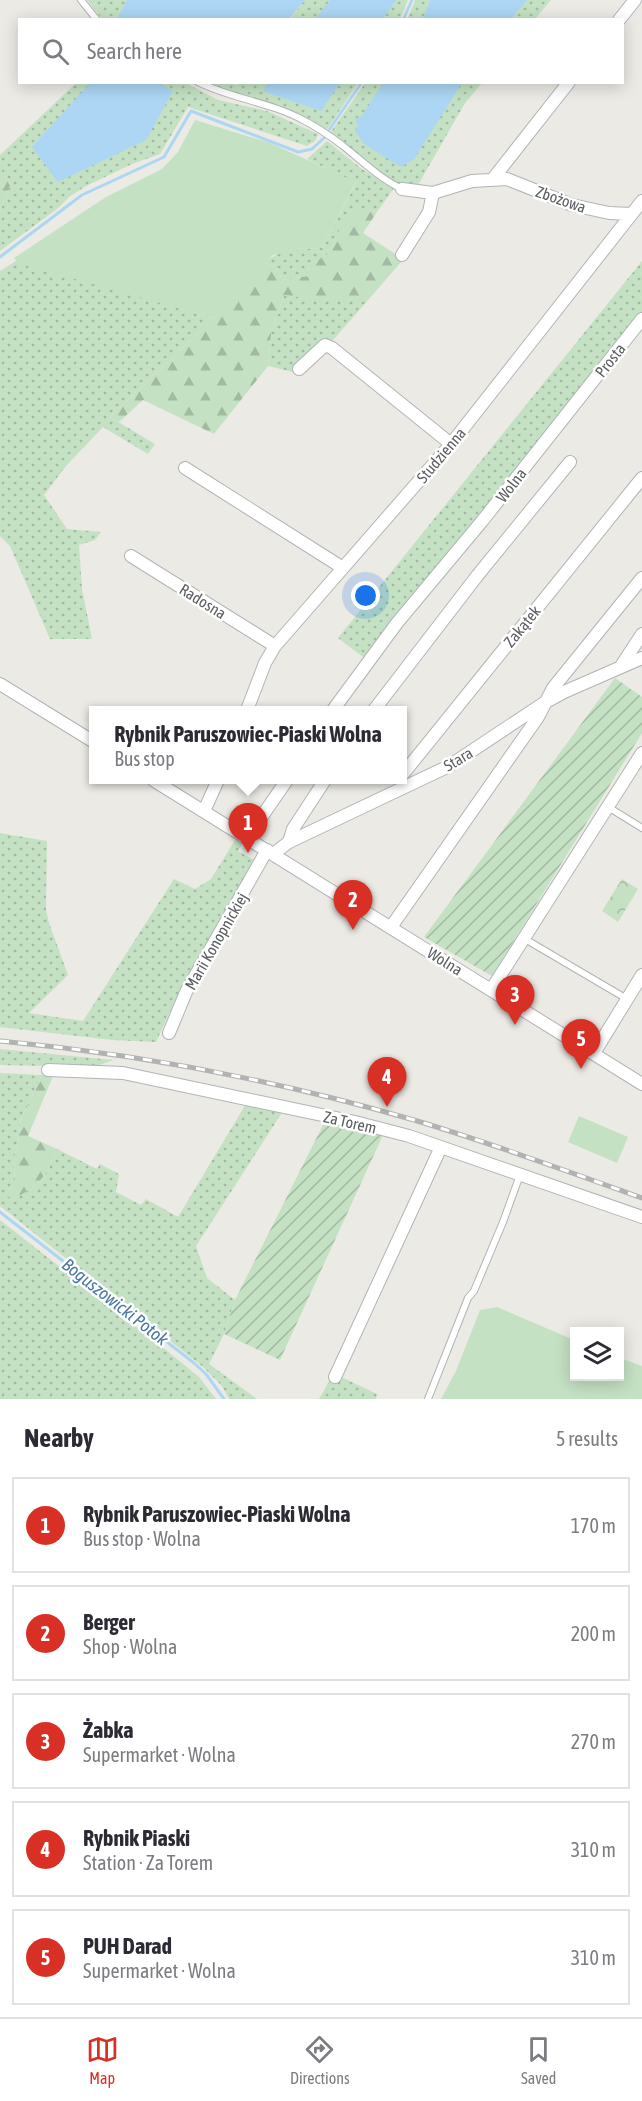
<!DOCTYPE html>
<meta charset="utf-8">
<style>
:root{--surface:#fff;--page:#f7f7f7;--text:#2b2b33;--muted:#7c7c81;--line:#e1e1e2;--accent:#d93025}
body{margin:0;font-family:"Asap Condensed",sans-serif;background:var(--page);color:var(--text)}
.controls{position:absolute;right:18px;bottom:18px;display:grid;overflow:hidden;border-radius:0px;box-shadow:0 3px 15px #0003}
.controls button{width:54px;height:54px;display:grid;place-items:center;padding:0;border:0;border-bottom:2px solid var(--line);background:var(--surface);color:var(--text);font:30px sans-serif}
.you{position:absolute;left:366px;top:596px;width:21px;height:21px;margin:-15px;border:4px solid #fff;border-radius:50%;background:#1a73e8;box-shadow:0 0 0 9px #1a73e833}
.badge{display:grid;place-items:center;width:39px;height:39px;border-radius:50%;background:var(--accent);color:#fff;font-size:20px;font-weight:700}
.pin{position:absolute;translate:-50% -50px;filter:drop-shadow(0 2px 3px #0008)}
.pin::after{content:'';position:absolute;top:32px;width:21px;height:18px;background:inherit;clip-path:polygon(0 0,100% 0,50% 100%)}
.popup{position:absolute;left:89px;top:706px;width:318px;height:78px;box-sizing:border-box;display:grid;place-content:center;border-radius:0px;background:var(--surface);filter:drop-shadow(0 2px 4px #0005);font-size:20px;white-space:nowrap;color:var(--muted)}
.popup b{font-size:22px;color:var(--text)}
.popup::after{content:'';position:absolute;left:50%;top:100%;margin-left:-12px;border:12px solid transparent;border-top-color:var(--surface)}
.list{margin:0;padding:0;list-style:none}
h2{display:flex;justify-content:space-between;align-items:center;height:78px;margin:0;padding:0 24px;font-size:26px}
h2 small{font-size:20px;font-weight:400;color:var(--muted)}
.list li{display:grid;grid-template-columns:39px 1fr auto;gap:18px;align-items:center;box-sizing:border-box;height:96px;margin:0 12px 12px;padding:0 12px;border:2px solid var(--line);border-radius:0px}
.list b{display:block;font-size:22px;white-space:nowrap}
.list p{margin:0;font-size:20px;white-space:nowrap;color:var(--muted)}
.list em{font-size:20px;font-style:normal;color:var(--muted)}
.icon{flex:none;width:33px;height:33px;fill:none;stroke:currentColor;stroke-width:2;stroke-linecap:round;stroke-linejoin:round}
.map{position:relative;flex:none;width:642px;height:1399px;overflow:hidden}
.search{position:absolute;background:var(--surface);box-shadow:0 3px 15px #0003;left:18px;right:18px;top:18px;height:66px;display:flex;align-items:center;gap:15px;box-sizing:border-box;padding:0 21px;border-radius:0px;color:var(--muted);font-size:22px}
.sheet{height:618px;background:var(--surface)}
nav{display:flex;justify-content:space-around;align-items:center;box-sizing:border-box;height:84px;border-top:2px solid var(--line);background:var(--surface);font-size:16px;color:var(--muted)}
nav a{display:grid;justify-items:center;gap:3px}
nav .on{color:var(--accent)}
.map>svg:first-child{display:block}
</style>
<div class="map">
<svg width="642" height="1399" viewBox="0 0 642 1399">
<defs>
<pattern id="grass-dots" width="8" height="8" patternUnits="userSpaceOnUse" patternTransform="scale(1.5)"><rect width="8" height="8" fill="#c4e1c3"/><path d="M2 2h.1M6 6h.1" fill="none" stroke="#a2baa2" stroke-width="1.8" stroke-linecap="round"/></pattern>
<pattern id="forest-firs" width="22" height="20" patternUnits="userSpaceOnUse" patternTransform="scale(1.5)"><rect width="22" height="20" fill="#c4e1c3"/><path d="M5 1l3.5 6h-7zM16 11l3.5 6h-7z" fill="#a2baa2"/></pattern>
<pattern id="park-crowns" width="20" height="18" patternUnits="userSpaceOnUse" patternTransform="scale(1.5)"><rect width="20" height="18" fill="#c4e1c3"/><path d="M2 6a3 3 0 1 1 6 0M12 15a3 3 0 1 1 6 0" fill="none" stroke="#a2baa2"/></pattern>
<pattern id="garden-furrows" width="10" height="10" patternUnits="userSpaceOnUse" patternTransform="scale(1.5)"><rect width="10" height="10" fill="#c4e1c3"/><path d="M-1 1l2-2M0 10L10 0M9 11l2-2" fill="none" stroke="#a2baa2"/></pattern>
</defs>
<rect width="100%" height="100%" fill="#eceae4"/>
<!-- grass -->
<path fill="url(#grass-dots)" d="M87 0H127L118 16 119 20 102 19Z
M305 0H408L400 19 289 20Z
M415 0H551L535 19 407 20Z
M240 82 358 83 326 131 276 105 234 94 205 83H229L237 85Z
M76 83H186L218 100 267 111 318 134 315 141 307 146 188 107 160 154 132 164 86 186 69 197 57 209 0 251V211L11 183 0 169V155Z
M365 83H482L465 103 418 185 404 187 388 178 330 133Z
M327 141 362 169 394 188 377 212 357 208 336 237 328 254 309 265 308 276 282 280 277 268 265 263C279 248 302 249 322 248L356 183 307 159Z
M16 261 214 318 110 417 155 444 148 454 103 427 66 466 44 495 67 529 101 532 95 540 79 545 82 589 92 639H50L10 546 0 536V271Z
M642 261V312L367 660 338 638Z
M284 295 311 298 369 299 334 339 315 349 293 372 268 366 271 334Z
M0 833 47 841 46 910 49 923 68 975 29 1013 83 1021 174 879 195 889 211 879 235 840 242 844 238 851 256 861 180 990 156 1042 112 1040 0 1027Z
M0 1049 113 1060 94 1067 0 1065Z
M0 1073 42 1075 21 1119 17 1150 14 1157 15 1182 9 1190 14 1198C40 1187 47 1174 57 1149L97 1169 100 1164 119 1174 116 1192 141 1205 146 1199 178 1217 246 1104 283 1111 196 1246 207 1278 235 1300 224 1334 209 1364 257 1399H229L222 1386 203 1367 0 1206Z
M0 1220 166 1350 199 1377 216 1399H0Z
M332 1376H339L377 1394 376 1399H319Z"/>
<!-- forest -->
<path fill="url(#forest-firs)" d="M0 169 11 183 0 211Z
M357 208 377 212 363 233 397 255 401 262 369 299H314L284 295 271 334 268 366 214 434 143 400 119 422 110 417 214 318 265 263 277 268 282 280 308 276 309 265 328 254 342 224Z
M42 1075 53 1076 28 1136 57 1149C47 1174 40 1187 14 1198L8 1197 9 1190 15 1182 14 1157 17 1150 21 1119Z"/>
<!-- park -->
<path fill="url(#park-crowns)" d="M622 879 638 889 618 922 602 911Z"/>
<!-- garden -->
<path fill="url(#garden-furrows)" d="M615 678 642 697V733L492 976 424 937Z
M325 1121 348 1126 352 1130 358 1129 383 1135 280 1360 224 1334 235 1300Z"/>
<!-- pitch -->
<path fill="#c4e1c3" d="M195 120 270 143 356 182 322 248 299 249 273 255 214 318 18 263 14 258 106 197 162 169 178 152Z
M579 1116 628 1137 617 1163 568 1142Z
M497 1307 574 1340V1376H620V1358L642 1366V1399H441L456 1371 480 1310Z"/>
<!-- water -->
<path fill="#acd6f3" d="M127 0H305L289 19H119L118 16Z
M330 0H396L383 19H315Z
M430 0H527L511 19H423Z
M91 82 159 83 173 91 146 140 58 182 32 147Z
M269 82H340V83L321 111 263 91Z
M383 83H462L414 159 401 167 364 144 355 131 358 126 355 118 361 117Z"/>
<g fill="none" stroke-linecap="round" stroke-linejoin="round">
<!-- stream -->
<path stroke="#acd6f3" stroke-width="3" d="M403 20 412 0
M329 130 362 82
M0 257 82 195 164 157 191 111 298 152 312 149 324 138
M0 1212 194 1363 206 1374 224 1399"/>
<defs>
<path id="service" d="M81 0 97 20
M198 82C232 99 270 102 303 120 317 127 330 136 342 145 361 160 379 178 402 189
M608 807 642 828
M525 939 627 999
M428 1399 468 1298 474 1291 503 1222 520 1175"/>
<path id="minor" d="M619 20 635 0
M492 180 569 82
M402 189 433 193 472 181 507 179 572 205 609 213 631 214
M402 255 429 212 433 193
M299 369 325 345 332 348 451 444
M185 468 343 568
M131 556 275 646
M621 666 642 634
M0 684 94 742
M247 710 265 663 275 646 451 444 642 201
M333 710 397 623 483 520 642 319
M374 710 477 576 570 462
M403 774 642 478
M153 780 642 1084
M204 811 218 780
M247 838 287 780
M289 842 293 829 325 780
M273 854 289 842 449 766 544 703 564 692 642 658
M391 927 538 717 553 688 642 578
M491 990 642 753
M169 1033 186 992 267 850
M594 1053 642 975
M48 1070 123 1073 355 1122 409 1136 642 1217
M335 1377 441 1147"/>
</defs>
<!-- service casing -->
<use href="#service" stroke="#b1b4b7" stroke-width="8"/>
<!-- minor casing -->
<use href="#minor" stroke="#b1b4b7" stroke-width="14"/>
<!-- service -->
<use href="#service" stroke="#fff" stroke-width="6"/>
<!-- minor -->
<use href="#minor" stroke="#fff" stroke-width="12"/>
<defs>
<path id="rail" d="M0 1041C140 1054 279 1081 414 1120 491 1143 567 1171 642 1198"/>
</defs>
<!-- rail casing -->
<use href="#rail" stroke="#b1b2b2" stroke-width="5"/>
<!-- rail -->
<use href="#rail" stroke="#fff" stroke-width="3" stroke-dasharray="9" stroke-linecap="butt"/>
</g>
<g text-anchor="middle" stroke-width="5" stroke-linejoin="round" paint-order="stroke">
<!-- street labels -->
<g font-size="16" fill="#5c5f62" stroke="#fff">
<text transform="translate(561 199) rotate(19)" y="6">Zbożowa</text>
<text transform="translate(610 360) rotate(-52)" y="6">Prosta</text>
<text transform="translate(441 455) rotate(-50)" y="6">Studzienna</text>
<text transform="translate(511 485) rotate(-52)" y="6">Wolna</text>
<text transform="translate(203 601) rotate(32)" y="6">Radosna</text>
<text transform="translate(522 626) rotate(-51)" y="6">Zakątek</text>
<text transform="translate(458 759) rotate(-31)" y="6">Stara</text>
<text transform="translate(216 941) rotate(-60)" y="6">Marii Konopnickiej</text>
<text transform="translate(445 961) rotate(32)" y="6">Wolna</text>
<text transform="translate(350 1122) rotate(13)" y="6">Za Torem</text>
</g>
<!-- water labels -->
<g font-size="18" font-style="italic" fill="#4c78a3" stroke="#fff">
<text transform="translate(115 1302) rotate(38)" y="6">Boguszowicki Potok</text>
</g>
</g>
</svg>
<div class="controls">
<button><svg class="icon" aria-label="layers" viewBox="0 0 24 24"><path d="M12 4l9 5-9 5-9-5zM3 14l9 5 9-5"/></svg></button>
</div>
<div class="you"></div>
<div class="pin badge" style="left:248px;top:853px">1</div>
<div class="popup"><b>Rybnik Paruszowiec-Piaski Wolna</b>Bus stop</div>
<div class="pin badge" style="left:353px;top:930px">2</div>
<div class="pin badge" style="left:515px;top:1025px">3</div>
<div class="pin badge" style="left:387px;top:1107px">4</div>
<div class="pin badge" style="left:581px;top:1069px">5</div>
<div class="search"><svg class="icon" aria-label="search" viewBox="0 0 24 24"><circle cx="10" cy="10" r="6"/><path d="M15 15l6 6"/></svg>Search here</div>
</div>
<section class="sheet">
<h2>Nearby<small>5 results</small></h2>
<ul class="list">
<li><span class="badge">1</span><div><b>Rybnik Paruszowiec-Piaski Wolna</b><p>Bus stop · Wolna</p></div><em>170 m</em></li>
<li><span class="badge">2</span><div><b>Berger</b><p>Shop · Wolna</p></div><em>200 m</em></li>
<li><span class="badge">3</span><div><b>Żabka</b><p>Supermarket · Wolna</p></div><em>270 m</em></li>
<li><span class="badge">4</span><div><b>Rybnik Piaski</b><p>Station · Za Torem</p></div><em>310 m</em></li>
<li><span class="badge">5</span><div><b>PUH Darad</b><p>Supermarket · Wolna</p></div><em>310 m</em></li>
</ul>
</section>
<nav>
<a class="on"><svg class="icon" aria-label="map" viewBox="0 0 24 24"><path d="M3 6l6-2 6 2 6-2v14l-6 2-6-2-6 2zM9 4v14M15 6v14"/></svg>Map</a>
<a><svg class="icon" aria-label="directions" viewBox="0 0 24 24"><path d="M12 3l9 9-9 9-9-9zM9 14v-3h6M13 9l2 2-2 2"/></svg>Directions</a>
<a><svg class="icon" aria-label="saved" viewBox="0 0 24 24"><path d="M7 4h10v16l-5-4-5 4z"/></svg>Saved</a>
</nav>
